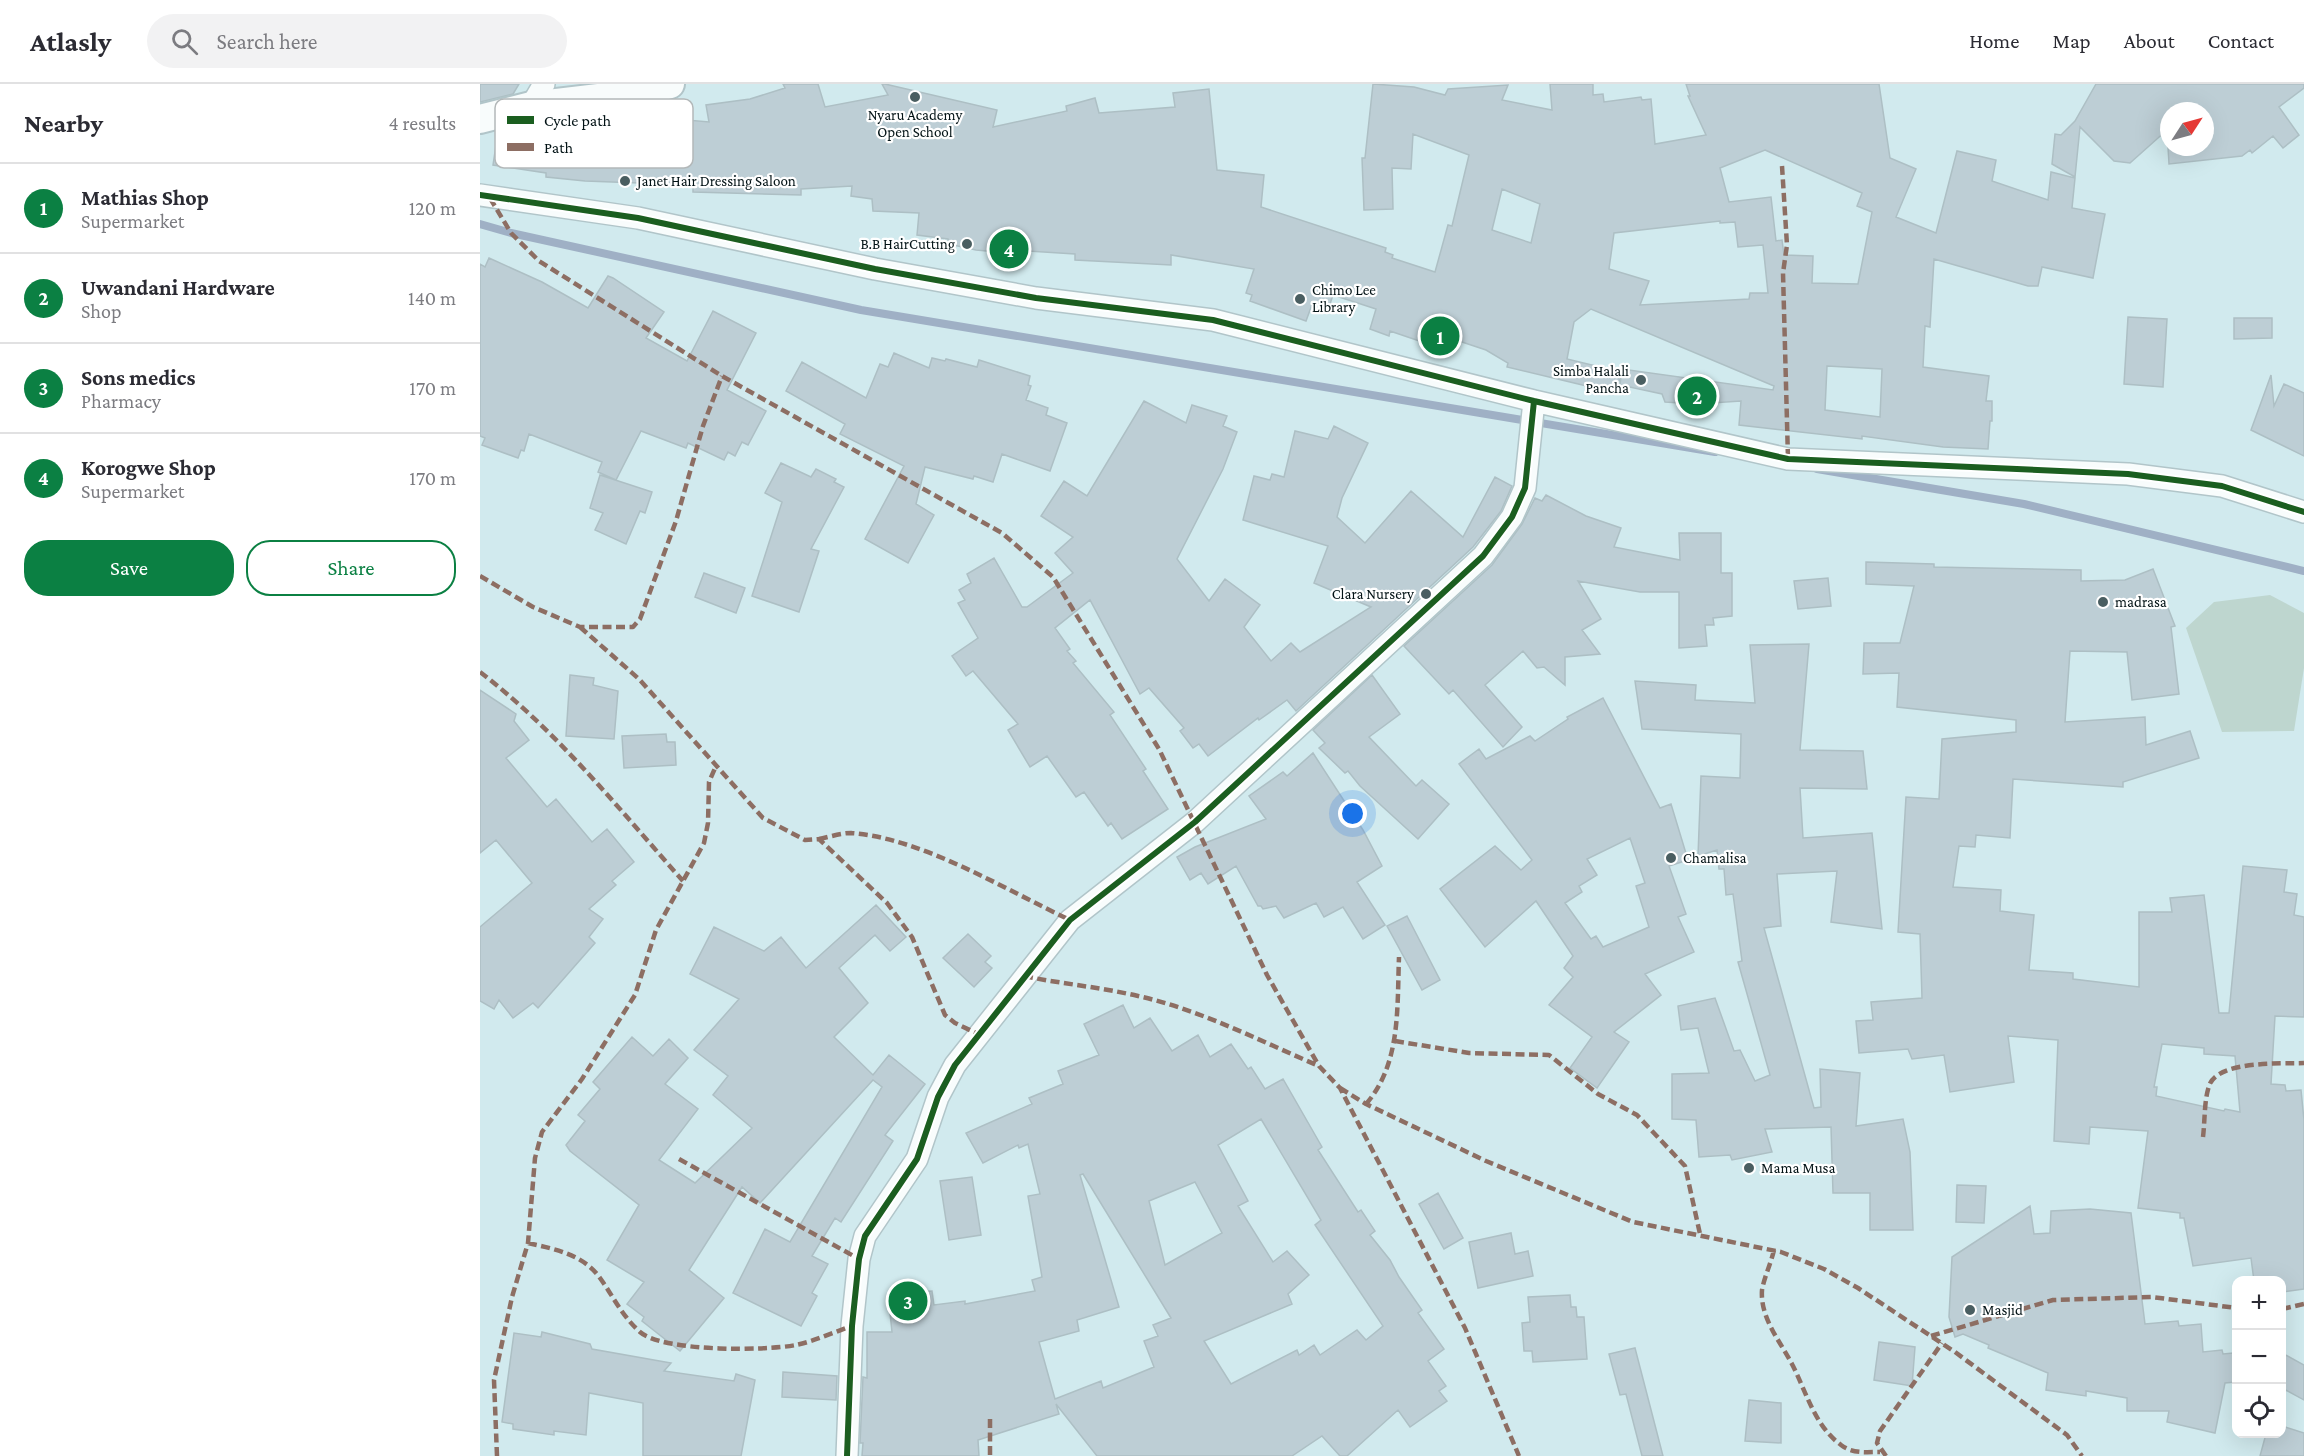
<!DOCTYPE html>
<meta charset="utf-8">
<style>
:root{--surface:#fff;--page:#f2f2f3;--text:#2b2b33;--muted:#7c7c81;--line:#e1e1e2;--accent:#0b8043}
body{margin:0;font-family:"Crimson Pro",serif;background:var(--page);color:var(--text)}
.controls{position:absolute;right:18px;bottom:18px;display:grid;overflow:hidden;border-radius:12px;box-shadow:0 6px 24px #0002}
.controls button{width:54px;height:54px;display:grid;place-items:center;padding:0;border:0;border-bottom:2px solid var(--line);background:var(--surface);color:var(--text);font:30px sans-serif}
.compass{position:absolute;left:1680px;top:18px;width:54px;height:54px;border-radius:50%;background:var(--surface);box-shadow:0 6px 24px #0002;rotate:54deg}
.you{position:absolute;left:873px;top:730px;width:21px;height:21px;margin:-15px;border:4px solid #fff;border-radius:50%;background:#1a73e8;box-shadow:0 0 0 9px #1a73e833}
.badge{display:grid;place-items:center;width:39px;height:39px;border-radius:50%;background:var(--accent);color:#fff;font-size:20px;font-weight:700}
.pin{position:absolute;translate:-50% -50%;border:3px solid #fff;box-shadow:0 2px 6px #0006}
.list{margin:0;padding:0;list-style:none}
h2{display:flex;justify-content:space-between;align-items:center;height:78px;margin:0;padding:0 24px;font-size:26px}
h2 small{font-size:20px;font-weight:400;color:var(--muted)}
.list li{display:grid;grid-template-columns:39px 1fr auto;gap:18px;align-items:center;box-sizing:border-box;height:90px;padding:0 24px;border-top:2px solid var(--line)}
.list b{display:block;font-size:22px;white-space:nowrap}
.list p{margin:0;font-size:20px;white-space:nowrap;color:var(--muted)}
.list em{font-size:20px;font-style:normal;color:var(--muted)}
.actions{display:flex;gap:12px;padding:18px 24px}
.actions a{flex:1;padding:14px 0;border:2px solid var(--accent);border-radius:24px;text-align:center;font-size:21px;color:var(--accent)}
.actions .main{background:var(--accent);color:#fff}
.icon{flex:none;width:33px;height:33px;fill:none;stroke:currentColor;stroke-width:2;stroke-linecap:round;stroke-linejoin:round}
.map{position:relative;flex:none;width:1824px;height:1372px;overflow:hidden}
header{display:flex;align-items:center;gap:36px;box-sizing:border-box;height:84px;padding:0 30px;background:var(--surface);border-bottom:2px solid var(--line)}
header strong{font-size:28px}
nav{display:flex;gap:33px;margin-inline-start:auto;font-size:21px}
.search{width:420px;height:54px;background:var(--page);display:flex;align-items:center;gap:15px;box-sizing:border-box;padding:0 21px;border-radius:33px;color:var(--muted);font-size:22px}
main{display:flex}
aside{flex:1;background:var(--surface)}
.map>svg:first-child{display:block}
</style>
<header>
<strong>Atlasly</strong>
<div class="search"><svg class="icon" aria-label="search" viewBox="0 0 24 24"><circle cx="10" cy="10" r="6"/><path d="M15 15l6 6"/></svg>Search here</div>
<nav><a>Home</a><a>Map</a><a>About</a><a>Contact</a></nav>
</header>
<main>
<aside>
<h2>Nearby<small>4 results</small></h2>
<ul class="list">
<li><span class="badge">1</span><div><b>Mathias Shop</b><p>Supermarket</p></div><em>120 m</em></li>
<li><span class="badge">2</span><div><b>Uwandani Hardware</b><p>Shop</p></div><em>140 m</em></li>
<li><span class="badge">3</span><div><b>Sons medics</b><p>Pharmacy</p></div><em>170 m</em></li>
<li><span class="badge">4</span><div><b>Korogwe Shop</b><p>Supermarket</p></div><em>170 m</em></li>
</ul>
<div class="actions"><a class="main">Save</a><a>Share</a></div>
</aside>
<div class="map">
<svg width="1824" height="1372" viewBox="0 0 1824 1372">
<rect width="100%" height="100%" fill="#d1eaee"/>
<!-- green -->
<path fill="#bed6cf" d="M1790 511 1824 529V584L1814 647 1742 648 1706 544 1734 518Z"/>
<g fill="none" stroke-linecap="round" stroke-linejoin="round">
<!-- stream -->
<path stroke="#9fb0c5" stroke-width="8" d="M0 140 31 149 381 226 1235 368
M1337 385 1544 420 1824 487"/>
</g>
<!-- building -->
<path fill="#bdced5" stroke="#adbfc4" stroke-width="1.5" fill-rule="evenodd" d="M0 0H39L33 10 0 18Z
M303 0H338L345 23 408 11 402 0H405L517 26 513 43 587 27 586 22 615 14 619 29 695 23 693 9 729 5 737 86 784 91 781 123 906 164 905 168 913 171 912 174 955 188 968 141 972 142 989 71 933 50 931 85 912 84 913 125 884 126 882 74H885L893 0 934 3 965 11 968 5 1028 1 1022 16 1072 26 1070 0H1113V11L1123 10 1124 18 1161 13 1162 16 1171 15 1175 60 1226 51 1208 12H1210L1206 0H1399L1410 74 1436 85 1416 133 1456 149 1477 67 1516 76 1512 97 1568 116 1571 88 1595 94 1592 124 1625 130 1613 194 1562 183 1558 202H1548L1454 175 1450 243 1445 242 1443 283 1509 292 1506 317H1512V337H1510L1508 365 1463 363 1382 352V355L1259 341 1261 317 1216 320 1185 318 1182 310 1140 301 1142 285 1293 306 1294 302 1111 225 1094 238 1087 275 1141 288 1136 309 1027 283 1028 279 1006 266 970 254 966 266 910 247 909 252 890 245 896 225 853 211 849 223 833 218 826 237 770 217 772 211 766 209 774 185 691 171V181L595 176V170L548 167 549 171 496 166 469 160 468 155 437 151 439 129 393 127 392 115 371 112 372 102 321 105V111L213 108V101L105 97 66 93V89L13 81 18 48 47 40 80 45 81 35 89 34 104 36 102 52H111V57L160 60 162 32 229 38 226 21 270 15 305 4ZM1285 66 1382 109 1377 122 1392 128 1378 200 1332 199 1333 172 1304 171 1302 156 1296 157 1291 113 1249 118 1240 84ZM1022 105 1060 120 1051 159 1012 146ZM1240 137V139L1255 138 1258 163 1283 161 1288 209H1270L1269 215 1160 221 1169 197 1129 185 1134 149ZM1347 282 1402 285 1400 333 1345 326Z
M1616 0H1824V4L1799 23 1819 51 1803 64 1793 52 1772 69 1770 66 1762 72 1689 80 1687 46 1650 79 1634 77 1600 43 1595 93 1572 80 1575 50 1581 51 1595 37ZM1689 27H1725V63H1689Z
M9 174 62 198 108 224 128 192 133 194 184 228 166 254 207 277 233 227 276 249 247 306 286 327 268 361 262 358 255 372 248 368 244 376 208 359 206 364 161 347 136 396 118 388 122 378 49 350 44 367 41 366 38 374 2 361 5 354 0 352V180L5 183Z
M1648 233 1687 235 1683 303 1644 300Z
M1754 234H1792V254L1754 255Z
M414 269 449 284 452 274 465 277 466 275 497 283 499 276 550 292 548 301 551 302 546 316 568 324 566 331 587 339 570 387 522 370 513 398 494 392 493 395 445 383 436 420 454 431 428 479 385 455 424 382 360 350 365 340 306 307 322 278 386 314 400 280 408 283Z
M1791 291 1794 322 1804 300 1824 309V372L1771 346Z
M664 317 706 339 712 321 747 332 743 342 757 348 743 385 697 475 729 517 745 495 780 521 764 543 791 577 811 559 820 568 891 523 834 499 848 462 763 436 774 392 790 396 792 390 804 393 815 347 848 355 854 342 888 359 862 414 857 433 885 459 931 407 983 453 1015 393 1032 402 1021 427 993 463 816 627 807 616 779 636 778 634 728 672 719 660 713 664 700 647 704 644 669 604 660 610 610 516 575 544 590 565 587 567 596 577 593 579 634 628 630 631 666 685 663 687 688 725 642 755 631 739 628 742 604 708 596 713 567 672 550 683 528 646 538 640 493 587 486 592 472 572 498 554 478 519 485 516 479 506 491 499 487 490 514 474 542 523H547L593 489 575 469 593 453 561 432 584 397 607 412Z
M301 379 331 393 336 385 356 395 354 398 364 403 331 465 339 467 319 528 272 512 302 418 285 409Z
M120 391 172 408 165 429 160 427 146 460 115 446 123 429 110 424Z
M1066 411 1106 432 1141 444 1134 463 1200 476 1199 449H1241V489H1252V532L1233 534 1234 541H1225L1227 562 1199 564V508H1160L1098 497 1121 535 1102 546 1120 570 1085 573V601L1064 583 1057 584 1043 567 1005 601 1042 643 1023 663 973 606 969 610 924 562 1012 481 1042 440 1055 414 1062 417Z
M1386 478 1454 480V483L1601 486V497L1645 496 1673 485 1695 542 1691 543 1699 610 1652 616 1647 568 1590 567 1585 638 1665 633 1666 661 1710 647 1719 674 1643 698V703L1533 695 1530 754 1496 751 1495 763 1479 762 1473 803 1521 806 1520 827 1554 831 1549 886 1593 889V895L1659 903V828H1692L1690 814 1724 811 1739 929H1749L1763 782 1807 786 1804 808 1817 810 1814 831 1824 833V933L1795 932 1791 1000 1805 1001 1806 1007 1821 1006 1824 1036V1205L1802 1208V1197H1774L1771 1174 1713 1182 1704 1134H1700V1129L1658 1124 1668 1047 1610 1043 1609 1060 1574 1057 1578 956 1528 952 1534 998 1470 1008 1464 971 1432 975 1428 965 1379 969 1376 937 1393 936 1391 918 1442 914 1440 850 1418 848 1426 713 1459 715 1462 655 1536 648V636L1417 623 1419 589 1383 590 1384 559H1420L1434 502 1386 500ZM1682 960 1724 964V970L1755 972 1760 1028 1745 1025 1744 1027 1676 1012 1677 1003H1674Z
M224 489 265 504 256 529 215 513Z
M1348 494 1351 522 1318 525 1314 497Z
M1329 560 1320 666 1383 667 1387 705 1320 704 1323 754 1392 749 1402 845 1351 838 1357 787 1297 790 1301 842 1284 844 1334 1024 1341 1023 1340 985 1380 989 1376 1042 1423 1035 1430 1068 1433 1146H1390V1109H1353L1351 1043 1285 1045 1292 1068 1252 1076 1250 1071 1219 1073 1216 1036 1192 1035V990L1229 989 1218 944 1201 946 1198 922 1235 914 1254 967 1260 966 1275 997 1290 991 1258 878 1262 877 1253 810 1246 811 1244 785H1239L1237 766 1218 772 1221 692 1260 694 1261 650 1162 645 1155 597 1216 601 1215 616 1275 619 1270 561Z
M90 591 114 594 113 601 138 607 134 655 86 652Z
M892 591 920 630 889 653 936 702 942 696 969 720 938 755 880 702 868 687 865 689 839 664 845 659 833 646Z
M0 606 36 630 34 637 49 656 26 674 67 723 76 715 112 758 127 745 154 778 132 797 136 801 109 825 123 835 109 853 115 859 58 924 53 919 33 934 19 916 14 925 0 917V843L52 799 16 756 0 769Z
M1123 614 1180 724 1191 720 1208 776 1189 782 1206 830 1198 833 1214 868 1165 890 1181 911 1134 948 1149 958 1117 1004 1090 984 1112 953 1069 921 1093 893 1084 884 1093 872 1056 817 1005 863 960 805 1015 762 1041 786 1052 776 979 680 999 665 1006 675 1050 652 1055 657 1088 635 1087 633ZM1150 754 1165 799 1156 802 1169 843 1123 863 1116 852 1111 855 1085 819 1102 808 1099 802 1117 791 1107 775Z
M186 650 187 658H195L196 681 144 684 142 652Z
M833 669 883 746 902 782 877 798 905 841 883 855 863 823 844 833 836 819 804 834 796 822 783 825 781 822H778L756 782 728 800 721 789 710 796 697 773 715 763 786 735 769 712 803 688 807 692Z
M396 821 426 853 410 867 395 851 359 884 388 919 354 953 393 991 409 971 445 1000 405 1051 413 1057 361 1138 355 1134 332 1172 348 1180 332 1209 337 1212 321 1242 253 1209 285 1145 310 1158 402 1003 393 996 280 1119 262 1103 209 1186 244 1214 200 1267 162 1237 164 1233 147 1220 164 1198 127 1176 159 1121 90 1067 86 1061 105 1037 98 1031 120 1005 113 998 152 953 173 972 189 955 208 974 185 1000 218 1025 179 1076 215 1099 272 1044 233 1011 248 992 214 966 259 915 210 890 234 843 284 867 301 853 326 884Z
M927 832 960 896 942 906 907 842Z
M488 850 511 872 505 878 512 884 494 903 463 874Z
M643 921 654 944 670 934 692 967 718 951 730 973 751 960 768 985 771 983 785 1005 803 995 842 1063 838 1066 878 1128 881 1126 895 1147 890 1151 910 1176 919 1193 942 1226 938 1229 964 1265 948 1277 966 1302 959 1307 967 1317 930 1343 918 1326 867 1372H860L842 1352 812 1372H617L576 1320 579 1330 498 1356 499 1372H382L383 1359H380L383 1293 387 1294V1248H412L408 1210 452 1207 454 1221 485 1217V1220L555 1207 552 1196 562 1193 548 1112 560 1110 548 1060 539 1064 538 1061 503 1079 486 1049 552 1020 549 1014 583 1000 578 987 619 971 604 940ZM781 1035 841 1136 835 1141 903 1242 886 1256 877 1246 840 1271 834 1261 819 1271 817 1266 751 1300 724 1257 812 1220 808 1210 829 1191 807 1167 793 1178 758 1122 768 1117 738 1061ZM603 1090 691 1234 673 1241 678 1252 664 1257 674 1283 623 1304 621 1297 575 1315 559 1258 599 1247 597 1236 639 1223 600 1091ZM715 1098 742 1149 685 1181 669 1117Z
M492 1093 501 1151 469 1156 460 1097Z
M1477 1101 1506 1102 1504 1139 1476 1138Z
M958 1109 983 1154 964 1165 939 1120Z
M1550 1122 1554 1150 1570 1149 1571 1127 1610 1125 1651 1129 1665 1240 1698 1237 1699 1242 1721 1240 1723 1268 1742 1266 1743 1270 1753 1269 1756 1277V1298L1745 1299 1735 1349 1687 1338 1689 1327H1647V1314L1606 1307V1312L1566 1306 1568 1289 1508 1264 1509 1261 1483 1250 1475 1253 1469 1233 1472 1173Z
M1031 1149 1035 1170 1048 1167 1053 1192 998 1204 989 1158Z
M1090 1211 1091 1223H1096L1097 1233H1104L1107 1275 1053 1278 1052 1267H1044L1042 1239 1050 1238 1048 1213Z
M62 1248 110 1260 112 1265 191 1279 184 1287 254 1297 256 1290 275 1296 261 1372H163V1319L109 1309 106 1351 74 1347V1351L33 1345V1340L22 1338 34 1249 61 1253Z
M1399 1258 1435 1263 1432 1302 1394 1296Z
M1155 1264 1183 1372H1162L1146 1310 1140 1311 1129 1270Z
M1802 1269 1824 1281V1316L1802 1304Z
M303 1288 357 1292 356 1316 302 1313Z
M1269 1316 1301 1319V1359L1265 1357Z
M1802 1342 1824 1349V1372H1780L1786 1350H1802Z"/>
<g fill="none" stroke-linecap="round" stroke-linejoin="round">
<defs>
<path id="street" d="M51 22 64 0
M0 111 158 134 395 185 556 214 733 236 1054 317 1308 375 1648 390 1742 402 1824 428
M367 1372 372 1242 379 1175 385 1152 437 1075 458 1013 475 981 590 836 715 738 1003 472 1032 433 1045 404 1054 317"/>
<path id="secondary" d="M0 35 51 22 160 9 190 0"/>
</defs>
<!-- street casing -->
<use href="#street" stroke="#b1c5c9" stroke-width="24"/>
<!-- secondary casing -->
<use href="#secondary" stroke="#b1c5c9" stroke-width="32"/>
<!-- street -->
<use href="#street" stroke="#f8fcfc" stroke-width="21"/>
<!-- secondary -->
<use href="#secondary" stroke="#f8fcfc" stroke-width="28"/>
<!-- quiet -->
<path stroke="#8d6e63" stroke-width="4.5" stroke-dasharray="9 4.5" stroke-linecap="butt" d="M1302 82 1307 161 1303 189 1308 375
M10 114 31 149 59 177 242 292 522 449 573 493 679 665 787 891 839 982 860 1004 985 1244 1039 1372
M0 492 53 523 100 543H153L160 535 196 437 223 342 242 292
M100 543 159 595 283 734 325 756 339 755 407 819 432 853 465 931 475 939 498 950
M0 588C77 647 139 725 203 797
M339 755C349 753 361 749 371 749 442 754 526 806 590 836
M544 892C582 900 620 903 658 912 721 926 780 957 839 982
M915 957 989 969 1069 971 1118 1010 1157 1031 1205 1082 1220 1150
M860 1004 886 1020 1006 1077 1153 1138 1301 1168 1344 1185 1378 1204 1475 1268 1587 1351 1602 1372
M886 1020C921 980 917 924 919 873
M1723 1053C1725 1037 1724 1017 1729 1002 1737 976 1801 980 1824 979
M199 1075 379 1175
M48 1159C74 1165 103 1170 120 1194 133 1212 142 1232 160 1248 183 1268 286 1267 316 1261 335 1257 354 1248 372 1242
M1294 1166C1291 1179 1284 1194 1282 1206 1280 1235 1301 1258 1313 1282 1327 1310 1335 1342 1361 1361 1373 1370 1386 1368 1400 1368
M1802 1225 1824 1220
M1451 1252 1573 1216 1672 1213 1756 1224
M510 1335V1372
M17 1372 14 1296 32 1213 48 1159 55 1074 62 1048 102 995 155 911 176 846 224 759 228 739 229 698 236 682
M1406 1372 1397 1359 1400 1347 1462 1259"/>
<defs>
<path id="cycleway" d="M0 111 158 134 395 185 556 214 733 236 1054 317 1308 375 1648 390 1742 402 1824 428
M367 1372 372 1242 379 1175 385 1152 437 1075 458 1013 475 981 590 836 715 738 1003 472 1032 433 1045 404 1054 317"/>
</defs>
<!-- cycleway casing -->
<use href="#cycleway" stroke="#fff" stroke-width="10"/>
<!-- cycleway -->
<use href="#cycleway" stroke="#1b5e20" stroke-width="6"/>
</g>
<!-- markers -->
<g fill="#4a5e61" stroke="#fff" stroke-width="2">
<circle cx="435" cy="13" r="6"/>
<circle cx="145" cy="97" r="6"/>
<circle cx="487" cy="160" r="6"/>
<circle cx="820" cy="215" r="6"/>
<circle cx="1161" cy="296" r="6"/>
<circle cx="946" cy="510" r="6"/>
<circle cx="1623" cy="518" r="6"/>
<circle cx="1191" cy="774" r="6"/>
<circle cx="1269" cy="1084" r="6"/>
<circle cx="1490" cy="1226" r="6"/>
</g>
<g text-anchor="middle" stroke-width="4.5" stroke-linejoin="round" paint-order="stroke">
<!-- poi labels -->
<g font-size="15" fill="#021215" stroke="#fff" text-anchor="start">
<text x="435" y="36" text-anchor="middle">Nyaru Academy<tspan x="435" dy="17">Open School</tspan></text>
<text x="157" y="102">Janet Hair Dressing Saloon</text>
<text x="475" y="165" text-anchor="end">B.B HairCutting</text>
<text x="832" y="211">Chimo Lee<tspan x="832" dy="17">Library</tspan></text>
<text x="1149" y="292" text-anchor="end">Simba Halali<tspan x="1149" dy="17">Pancha</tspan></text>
<text x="934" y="515" text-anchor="end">Clara Nursery</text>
<text x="1635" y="523">madrasa</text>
<text x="1203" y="779">Chamalisa</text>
<text x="1281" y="1089">Mama Musa</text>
<text x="1502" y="1231">Masjid</text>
</g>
</g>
<!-- legend -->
<rect x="15" y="15" width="198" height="69" rx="9" fill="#fff" stroke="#b3b8b9" stroke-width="1.5"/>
<rect x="27" y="32" width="27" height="8" fill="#1b5e20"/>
<rect x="27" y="59" width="27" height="8" fill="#8d6e63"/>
<g font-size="16" fill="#021215">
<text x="64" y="42">Cycle path</text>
<text x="64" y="69">Path</text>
</g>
</svg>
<div class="controls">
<button>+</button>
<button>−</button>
<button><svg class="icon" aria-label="locate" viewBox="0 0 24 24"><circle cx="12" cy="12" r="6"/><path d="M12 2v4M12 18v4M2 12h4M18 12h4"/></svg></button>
</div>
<svg class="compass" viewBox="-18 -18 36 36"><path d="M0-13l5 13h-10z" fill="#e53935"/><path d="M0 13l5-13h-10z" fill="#7c7c81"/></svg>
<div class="you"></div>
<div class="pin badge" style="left:960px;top:252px">1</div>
<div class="pin badge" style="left:1217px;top:312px">2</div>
<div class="pin badge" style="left:428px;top:1217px">3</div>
<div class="pin badge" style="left:529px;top:165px">4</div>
</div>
</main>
